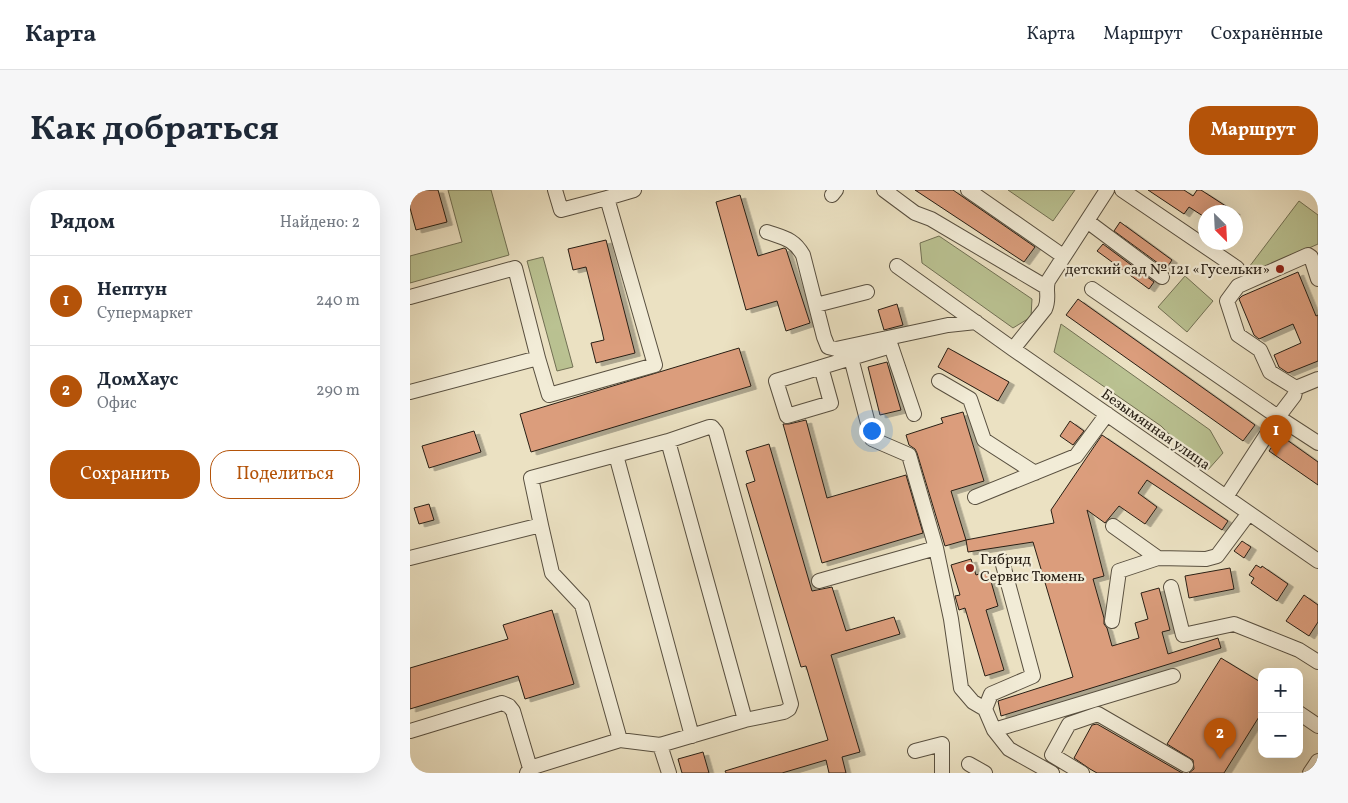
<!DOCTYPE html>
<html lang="ru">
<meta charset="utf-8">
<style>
:root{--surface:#fff;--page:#f6f6f7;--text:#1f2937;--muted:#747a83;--line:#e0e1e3;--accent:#b45309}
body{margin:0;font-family:Vollkorn,serif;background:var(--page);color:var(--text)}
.controls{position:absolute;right:15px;bottom:15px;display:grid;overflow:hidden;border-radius:10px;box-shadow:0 5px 20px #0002}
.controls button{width:45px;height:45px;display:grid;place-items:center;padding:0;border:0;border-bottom:1px solid var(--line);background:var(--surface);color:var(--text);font:25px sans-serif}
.compass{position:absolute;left:788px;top:15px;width:45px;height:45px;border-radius:50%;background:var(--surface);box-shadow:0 5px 20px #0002;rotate:156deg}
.you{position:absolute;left:461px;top:240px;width:18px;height:18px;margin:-12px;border:4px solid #fff;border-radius:50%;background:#1a73e8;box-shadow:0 0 0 8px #1a73e833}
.badge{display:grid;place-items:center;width:32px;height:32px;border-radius:50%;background:var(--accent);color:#fff;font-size:16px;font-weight:700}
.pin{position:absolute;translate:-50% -41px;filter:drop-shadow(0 1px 2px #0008)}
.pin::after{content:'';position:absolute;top:26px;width:18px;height:15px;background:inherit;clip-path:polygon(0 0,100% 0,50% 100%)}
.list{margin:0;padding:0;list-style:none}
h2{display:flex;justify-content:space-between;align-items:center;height:65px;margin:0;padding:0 20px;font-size:21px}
h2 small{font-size:16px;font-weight:400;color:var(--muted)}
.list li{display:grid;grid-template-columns:32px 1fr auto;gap:15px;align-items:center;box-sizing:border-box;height:90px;padding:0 20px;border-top:1px solid var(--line)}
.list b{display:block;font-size:19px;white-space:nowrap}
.list p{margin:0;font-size:16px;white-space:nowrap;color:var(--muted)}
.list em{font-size:16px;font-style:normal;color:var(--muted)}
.actions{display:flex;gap:10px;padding:15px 20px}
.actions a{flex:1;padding:11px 0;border:1px solid var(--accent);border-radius:20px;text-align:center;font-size:18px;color:var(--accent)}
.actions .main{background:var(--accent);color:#fff}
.map{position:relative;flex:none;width:908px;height:583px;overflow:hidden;border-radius:20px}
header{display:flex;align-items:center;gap:30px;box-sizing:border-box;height:70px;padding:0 25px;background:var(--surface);border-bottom:1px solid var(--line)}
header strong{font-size:24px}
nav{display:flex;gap:28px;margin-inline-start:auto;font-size:18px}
.intro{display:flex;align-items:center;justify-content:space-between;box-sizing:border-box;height:120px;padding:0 30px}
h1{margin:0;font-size:35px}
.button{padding:12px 22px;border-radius:20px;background:var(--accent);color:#fff;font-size:18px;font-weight:700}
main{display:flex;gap:30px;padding:0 30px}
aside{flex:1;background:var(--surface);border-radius:20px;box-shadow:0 5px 20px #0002}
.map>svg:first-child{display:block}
</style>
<header>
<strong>Карта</strong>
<nav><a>Карта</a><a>Маршрут</a><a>Сохранённые</a></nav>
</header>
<div class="intro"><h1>Как добраться</h1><a class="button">Маршрут</a></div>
<main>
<aside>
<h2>Рядом<small>Найдено: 2</small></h2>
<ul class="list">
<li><span class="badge">1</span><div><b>Нептун</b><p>Супермаркет</p></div><em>240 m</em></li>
<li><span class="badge">2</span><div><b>ДомХаус</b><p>Офис</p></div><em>290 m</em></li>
</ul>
<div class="actions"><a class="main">Сохранить</a><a>Поделиться</a></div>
</aside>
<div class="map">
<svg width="908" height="583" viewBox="0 0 908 583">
<defs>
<filter id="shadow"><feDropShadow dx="5.5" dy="3" stdDeviation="0" flood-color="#0004"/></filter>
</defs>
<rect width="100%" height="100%" fill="#ebe1c2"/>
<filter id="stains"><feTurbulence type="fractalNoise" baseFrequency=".004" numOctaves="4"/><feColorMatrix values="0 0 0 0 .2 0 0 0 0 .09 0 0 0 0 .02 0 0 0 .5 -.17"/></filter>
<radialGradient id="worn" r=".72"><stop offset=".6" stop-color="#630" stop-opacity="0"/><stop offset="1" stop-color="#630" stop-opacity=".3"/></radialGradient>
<!-- green -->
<path fill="#bac292" stroke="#717054" d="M38 0H81L99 65 0 93V66L52 52Z
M598 0H665L643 31Z
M889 11 908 25V54L830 89Z
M529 46 622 109 621 127 603 138 512 73 510 53Z
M133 67 163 177 147 181 117 71Z
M775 86 803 111 777 142 748 117Z
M651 134 800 240 813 263 797 281 751 236 644 162Z"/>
<!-- building -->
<path fill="#db9d7c" stroke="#281f15" filter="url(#shadow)" d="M0 0H28L37 32 6 40 0 18Z
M505 0H543L625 57 614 72Z
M738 0H774L783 6 787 0H791L825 22H796V28L779 17 774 24Z
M330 5 348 66 374 58 376 59 400 133 376 141 367 111 336 120 306 12Z
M710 32 762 70 756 79 704 41Z
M196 50 225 163 186 173 181 153 194 150 192 141 176 77 163 80 158 59Z
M693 54 744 92 739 99 687 61Z
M888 82 906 126 908 125V171L878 183 869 177 864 165 891 153 883 134 849 149 844 145 829 109 832 106Z
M668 109 845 235 833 251 656 125Z
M487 114 493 135 474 140 468 120Z
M329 158 341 196 121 262 110 224Z
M538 158 599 192 588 211 528 177Z
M477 172 491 220 470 225 458 177Z
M553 222 574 291 541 301 556 350 535 356 507 263 505 259 499 255 496 245 533 233 531 228Z
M396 230 417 308 496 285 513 343 412 373 373 234H379Z
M660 231 674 241 663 255 650 246Z
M64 241 71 262 19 278 12 256Z
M692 245 818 331 812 340 737 290 728 303 747 317 735 334 709 316 695 333 677 320 694 386 683 389 694 428V434L697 438 702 456 729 448 725 433 738 429 731 403 749 398 760 440 752 442 758 464 808 448 811 458 591 526 588 511 663 487 623 352 558 362 556 350 644 333 641 320Z
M870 245 908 272V295L859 261Z
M359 254 402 401 422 397 436 441 484 427 490 444 421 465 450 562 432 567 436 583H419L416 570 372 583H316L315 581 418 550 396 476 391 477 336 294 345 291 336 261Z
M19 314 24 330 9 334 4 318Z
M832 351 841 357 834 368 824 361Z
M561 369 566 385 578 381 588 416 576 420 594 480 575 486 555 418 549 420 545 406 550 405 541 375Z
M846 375 851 378 852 376 878 394 867 411 841 393 844 388 839 385Z
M820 378 824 399 779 408 775 386Z
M894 405 908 415V432L899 446 876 431Z
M142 420 164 494 115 509 108 486 0 519V478L98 449 93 435Z
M811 468 852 493V522L814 583H779L784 579 783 570 757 554Z
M687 534 772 583H773H687L680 579 664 568 682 535Z
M293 562 299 583H272L268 569Z"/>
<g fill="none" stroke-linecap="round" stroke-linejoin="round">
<defs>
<path id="minor" d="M474 0 505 23 521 29 636 97
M558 0 653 66
M712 0 827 78
M422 5 426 0
M197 8 224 0
M677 31 752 87
M357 42C374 48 384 49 393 65L414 147 418 157 426 159 538 135 566 132
M487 76 603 159 908 371
M682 99 868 227 816 307
M0 107 105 78 128 168 0 202
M406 115 457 102
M603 159 635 119C640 108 635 101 638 91L697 0
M128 168 139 205 245 175 197 8 151 20 145 0
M411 177 421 213 377 226 366 191 441 168
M529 191 560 209 574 250 625 283
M886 198 860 182 850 160 828 145 817 111 828 96 898 65 901 67 908 89
M886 198 884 206 868 227 908 253
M886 198 908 189
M504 224 481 156 441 168 462 249 499 265 526 358 541 429 551 498 563 512 575 519 584 540 599 559 642 583
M258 251 335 530
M206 265 282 546
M565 307 666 266 697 224
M131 335 142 383 172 415 210 550
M703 336 748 368 796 369 807 366 839 323
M0 368 131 335 121 288 258 251 299 237H302L306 242 381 514 379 519 374 522 335 530 250 555 210 550 120 578 117 583
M409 391 526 358
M761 397 773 445 824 434 889 460 908 472
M702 431 709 381 748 368
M575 519 581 504 623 486 592 371
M889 523 908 536
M584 540 763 486
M0 541 92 513 99 516 103 521 120 578
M250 555 259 583
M505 561 532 554V583
M559 574 575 583
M672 583 642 565 659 534 688 524 776 575
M900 583 908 571"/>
</defs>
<!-- minor casing -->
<use href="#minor" stroke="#595040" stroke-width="16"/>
<!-- minor -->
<use href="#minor" stroke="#f2ecd7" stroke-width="14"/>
</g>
<!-- markers -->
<g fill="#8f2418" stroke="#f2ecd7" stroke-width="2">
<circle cx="870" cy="79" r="5"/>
<circle cx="560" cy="378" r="5"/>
</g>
<g text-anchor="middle" stroke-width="4.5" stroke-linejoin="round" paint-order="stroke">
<!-- poi labels -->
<g font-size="15" fill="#281f15" stroke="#f2ecd7" text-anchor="end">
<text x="860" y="84">детский сад № 121 «Гусельки»</text>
<text x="570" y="374" text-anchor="start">Гибрид<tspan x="570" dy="17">Сервис Тюмень</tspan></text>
</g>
<!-- street labels -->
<g font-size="15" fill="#281f15" stroke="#f2ecd7">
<text transform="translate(746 239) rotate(35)" y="5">Безымянная улица</text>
</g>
</g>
<rect width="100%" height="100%" filter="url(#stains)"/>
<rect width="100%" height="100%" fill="url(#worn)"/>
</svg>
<div class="controls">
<button>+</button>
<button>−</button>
</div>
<svg class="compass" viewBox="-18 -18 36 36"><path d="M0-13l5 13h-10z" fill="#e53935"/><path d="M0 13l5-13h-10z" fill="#747a83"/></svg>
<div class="you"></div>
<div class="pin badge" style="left:866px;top:266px">1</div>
<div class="pin badge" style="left:810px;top:569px">2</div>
</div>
</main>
